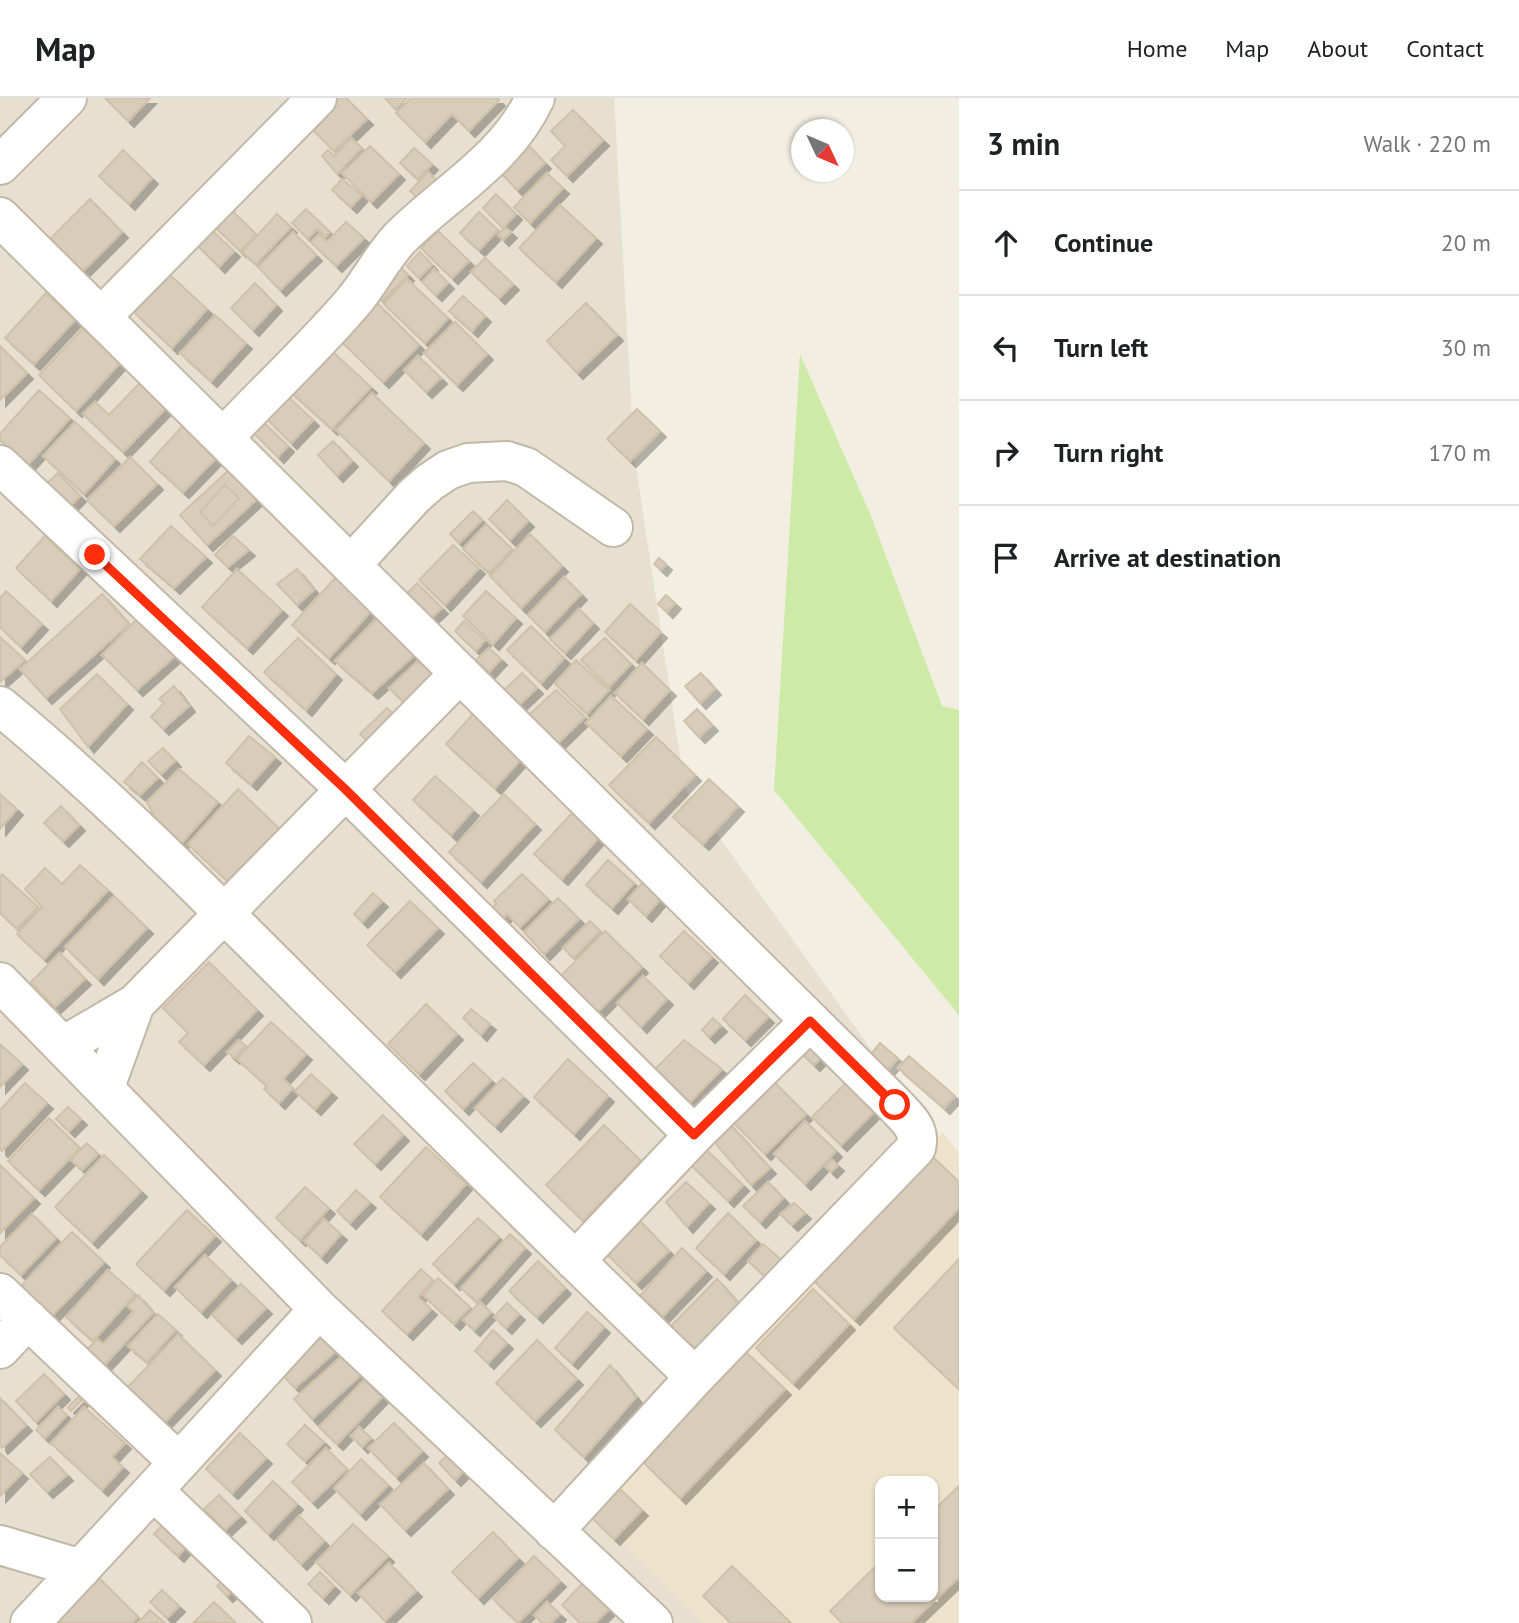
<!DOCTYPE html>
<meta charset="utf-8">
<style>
:root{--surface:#fff;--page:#f6f6f6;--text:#202124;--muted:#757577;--line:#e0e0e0}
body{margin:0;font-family:"PT Sans",sans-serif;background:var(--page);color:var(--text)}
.controls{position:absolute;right:21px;bottom:21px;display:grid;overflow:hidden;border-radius:14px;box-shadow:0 2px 5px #0004}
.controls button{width:63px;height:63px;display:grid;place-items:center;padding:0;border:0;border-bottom:2px solid var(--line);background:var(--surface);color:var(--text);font:35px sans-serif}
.compass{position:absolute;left:791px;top:21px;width:63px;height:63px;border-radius:50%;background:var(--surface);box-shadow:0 2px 5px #0004;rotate:134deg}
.stop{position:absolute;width:21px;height:21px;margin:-16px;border:5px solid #ff2f0d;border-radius:50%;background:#fff}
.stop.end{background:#ff2f0d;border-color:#fff;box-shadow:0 2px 7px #0008}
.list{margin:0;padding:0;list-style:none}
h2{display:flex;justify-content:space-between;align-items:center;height:91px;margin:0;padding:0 28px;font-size:30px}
h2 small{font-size:23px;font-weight:400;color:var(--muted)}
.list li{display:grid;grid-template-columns:46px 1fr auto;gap:21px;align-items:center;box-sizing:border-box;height:105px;padding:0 28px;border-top:2px solid var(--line)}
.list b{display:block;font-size:26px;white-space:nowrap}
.list em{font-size:23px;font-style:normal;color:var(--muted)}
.icon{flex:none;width:38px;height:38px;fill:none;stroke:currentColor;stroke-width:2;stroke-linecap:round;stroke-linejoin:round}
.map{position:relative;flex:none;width:959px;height:1525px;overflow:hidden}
header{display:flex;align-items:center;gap:42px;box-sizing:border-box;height:98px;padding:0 35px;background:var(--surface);border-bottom:2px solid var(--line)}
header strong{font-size:33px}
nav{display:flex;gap:38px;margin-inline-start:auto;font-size:24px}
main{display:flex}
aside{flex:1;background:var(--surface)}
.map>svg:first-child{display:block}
</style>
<header>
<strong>Map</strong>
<nav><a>Home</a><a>Map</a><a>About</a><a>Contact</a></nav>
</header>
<main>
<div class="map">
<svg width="959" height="1525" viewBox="0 0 959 1525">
<defs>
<filter id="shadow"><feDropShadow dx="6" dy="6" stdDeviation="0" flood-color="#0004"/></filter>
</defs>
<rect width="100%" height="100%" fill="#f3eee2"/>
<!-- residential -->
<path fill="#e7e0d0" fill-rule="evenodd" d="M0 0H614L634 356 685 691 959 1074V1525H0ZM880 1383H933V1499H880Z"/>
<!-- education -->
<path fill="#ede3cb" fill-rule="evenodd" d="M943 1034 959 1055V1525H704L587 1411ZM880 1383H933V1499H880Z"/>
<!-- green -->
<path fill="#cdeba7" d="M800 256 871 418 942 608 959 612V917L774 692Z"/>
<!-- building -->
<path fill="#d8ccba" stroke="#d0c1a9" stroke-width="2" filter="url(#shadow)" d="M105 0H150L128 23Z
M336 0H346L367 21 334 53 308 27Z
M385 0H407L395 11Z
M411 0H497L499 2 469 33 452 16 425 44 396 15Z
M573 12 603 42 567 78 551 62 565 48 551 33Z
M351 40 362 50 337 76 322 58 328 52 334 58Z
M524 43 545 65 517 92 496 70Z
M370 48 399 76 371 104 342 75Z
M414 50 432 66 418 81 400 65Z
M123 52 152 80 129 106 99 78Z
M428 74 443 88 425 107 410 93Z
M547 75 563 90 530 125 514 109Z
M342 81 362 97 351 109 332 92Z
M496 96 516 116 503 130 483 110Z
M90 101 122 134 79 177 47 144Z
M222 103 256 136 240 153 206 120Z
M560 107 596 140 556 184 519 150Z
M306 111 330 134 325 139 317 131 308 141 292 125Z
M479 114 498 132 479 152 460 135Z
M277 116 291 129 256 166 242 154Z
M346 124 364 140 336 168 311 144 319 136 327 144Z
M204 125 234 153 219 169 190 140Z
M505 129 511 134 503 142 498 137Z
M438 133 469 163 452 180 421 150Z
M293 134 316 157 280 192 258 169Z
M420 154 432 167 419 180 407 168Z
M485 160 513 186 499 200 471 174Z
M395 164 408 177 382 203 369 190Z
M434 171 448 185 436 197 422 184Z
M170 177 207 211 172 250 134 214Z
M407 181 448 220 425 245 384 206Z
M255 185 276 207 253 232 231 210Z
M46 195 75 222 34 266 5 240Z
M369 197 419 247 383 284 332 234Z
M463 198 485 218 472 233 449 213Z
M586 205 617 237 577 275 547 243Z
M215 217 246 245 211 283 180 255Z
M455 224 487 256 457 287 424 255Z
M83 230 120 265 76 313 39 277Z
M321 243 371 289 332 331 282 286Z
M0 248 27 275 0 302Z
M418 258 441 280 426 294 404 272Z
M140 285 166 310 123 354 83 316 95 304 109 317Z
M39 292 70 320 28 367 0 342V336Z
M282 293 313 322 291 345 261 315Z
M372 295 424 345 389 383 336 332Z
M637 311 660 333 630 363 607 341Z
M258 319 288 348 278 359 248 329Z
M187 323 223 353 183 394 150 364Z
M75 324 115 361 84 396 43 358Z
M333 343 352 363 337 378 318 357Z
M130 359 157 386 114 428 87 402Z
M229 372 256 402 207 447 180 417Z
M58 375 80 398 68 410 45 387Z
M225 387 239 400 213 428 200 414Z
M507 402 528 423 510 442 489 421Z
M473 413 482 422 459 445 450 436Z
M486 426 512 451 489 475 463 451Z
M171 428 206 459 174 490 140 461Z
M530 436 562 468 521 510 490 478Z
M45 438 80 471 51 503 16 470Z
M233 438 249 452 228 469 215 457Z
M453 447 479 470 445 507 419 482Z
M659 460 666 466 661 472 654 466Z
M237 471 282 512 247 550 202 509Z
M297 471 314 492 297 507 277 486Z
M337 478 373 511 329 560 292 527Z
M564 479 581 496 545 534 528 517Z
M417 485 442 510 429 522 405 498Z
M6 493 42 526 21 549 0 529V500Z
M486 493 516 520 493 546 463 518Z
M102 496 129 526 46 600 20 571Z
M666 497 675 505 667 514 658 506Z
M630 506 661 534 636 562 605 534Z
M579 511 593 525 565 555 550 541Z
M380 517 418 554 372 595 335 563Z
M138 520 175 558 137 592 102 557Z
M464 523 485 542 476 553 455 533Z
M531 528 564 560 541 585 507 552Z
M0 539 25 562 0 584Z
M298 540 336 576 306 612 264 574Z
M605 540 631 566 609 589 581 562Z
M489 550 501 561 489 574 476 562Z
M576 562 609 592 587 616 555 586Z
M418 563 436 578 408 608 389 590Z
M642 565 670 592 643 621 615 595Z
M522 575 537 590 514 612 499 597Z
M701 575 715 591 700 605 685 588Z
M97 576 127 606 88 649 60 611Z
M174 588 189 608 163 631 151 619 164 605 159 601Z
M556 592 585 619 550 653 520 625Z
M611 598 647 631 621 658 586 625Z
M387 610 401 623 376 651 360 636Z
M697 611 712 627 699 639 684 623Z
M475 614 524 658 495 690 446 646Z
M249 638 275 659 251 686 226 665Z
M656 639 695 677 649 725 609 687Z
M163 650 175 663 161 676 148 663Z
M142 664 158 680 140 697 124 684Z
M179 671 218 704 172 756 147 704Z
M435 678 473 712 451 737 413 702Z
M709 681 738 708 703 746 673 719Z
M238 691 285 736 235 790 188 746Z
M0 696 17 711 0 731Z
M504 696 535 726 481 784 449 754Z
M61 708 79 727 63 743 44 725Z
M573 714 600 738 562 781 534 756Z
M608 762 634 785 612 810 586 787Z
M80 767 108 792 44 861 17 836 42 809 25 791 45 770 62 786Z
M2 776 38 809 17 831 0 815V779Z
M522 776 548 801 520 829 507 816 491 832 481 822 496 806 494 803Z
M645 782 663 798 646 818 628 801Z
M373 795 382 803 362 824 354 816Z
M114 798 147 830 98 881 65 849Z
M558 800 579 821 544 856 524 834Z
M410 803 438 830 395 874 367 847Z
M590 823 600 833 574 860 563 850Z
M605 833 642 869 591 921 554 885Z
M684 833 712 859 688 885 660 858Z
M60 855 85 881 55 909 31 884Z
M209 864 257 912 204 967 179 944 188 935 163 910Z
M643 878 667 901 641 929 617 905Z
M745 897 768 919 745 942 723 921Z
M426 906 457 936 419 976 388 946Z
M471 911 490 926 481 937 463 920Z
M713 920 721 928 709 939 702 932Z
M271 924 306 956 283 981 293 990 279 1005 264 991 267 988 237 961Z
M807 934 827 953 814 967 794 948Z
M239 942 246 948 234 960 227 954Z
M684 942 722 971 690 1004 655 971Z
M880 945 898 960 884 976 867 961Z
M0 946 22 966 0 989Z
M909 958 955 998 944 1010 898 970Z
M568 961 608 998 574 1036 534 999Z
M473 965 491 982 463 1011 445 993Z
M311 976 331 994 315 1011 295 993Z
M767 977 806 1016 765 1056 726 1017Z
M852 979 881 1007 841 1047 812 1019Z
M503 980 523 998 495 1028 475 1010Z
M25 985 47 1005 2 1053 0 1051V1012Z
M68 1009 81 1021 69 1033 56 1021Z
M383 1017 403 1037 375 1066 354 1046Z
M49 1020 80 1050 39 1092 8 1063Z
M726 1022 770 1070 751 1087 710 1039Z
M805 1023 836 1053 805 1086 774 1056Z
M604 1027 641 1063 583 1123 546 1087Z
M698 1044 743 1087 728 1103 683 1059Z
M87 1045 98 1056 82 1072 71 1062Z
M426 1049 466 1086 421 1136 380 1099Z
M104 1057 141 1093 92 1144 55 1109Z
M932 1058 959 1084V1110L854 1221 814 1183Z
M832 1062 838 1067 831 1074 825 1068Z
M0 1067 34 1100 0 1135Z
M686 1084 709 1105 687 1129 666 1104Z
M768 1084 783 1100 760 1124 743 1108Z
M305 1089 329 1110 300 1142 276 1120Z
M356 1092 370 1104 350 1125 337 1113Z
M794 1105 805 1115 792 1127 780 1116Z
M187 1112 215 1138 164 1192 136 1166Z
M632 1115 669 1153 636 1185 600 1149Z
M728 1115 756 1142 724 1176 696 1150Z
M32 1116 56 1140 21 1177 0 1157V1149Z
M478 1120 499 1139 454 1186 433 1166Z
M324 1121 341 1136 321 1159 304 1143Z
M72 1134 104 1164 49 1221 18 1191Z
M510 1136 525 1150 477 1204 461 1190Z
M763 1146 784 1164 767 1180 748 1163Z
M682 1150 706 1173 663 1218 640 1198Z
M205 1157 231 1182 201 1214 175 1189Z
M959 1161V1291L894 1230Z
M538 1163 565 1190 537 1219 509 1193Z
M421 1171 433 1182 418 1199 431 1211 407 1236 382 1213Z
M108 1172 135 1196 93 1243 66 1219Z
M438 1180 470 1209 454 1226 423 1197Z
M717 1181 745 1213 702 1255 669 1230Z
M241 1186 266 1210 236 1240 212 1217Z
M813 1191 849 1226 793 1285 756 1250Z
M138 1197 153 1215 95 1277 83 1256 97 1241 103 1246 134 1214 128 1208Z
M480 1204 491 1214 474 1232 463 1222Z
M507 1205 519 1216 506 1230 494 1219Z
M587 1214 604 1229 572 1265 555 1250Z
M158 1216 176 1232 147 1264 128 1248Z
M493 1232 507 1245 488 1265 475 1253Z
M316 1233 335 1254 295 1290 276 1270Z
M178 1236 215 1272 163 1326 126 1291Z
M537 1242 577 1281 535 1323 496 1285Z
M746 1254 785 1291 680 1400 642 1363Z
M343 1257 361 1277 312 1321 294 1301Z
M610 1267 636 1299 584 1359 555 1332Z
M44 1276 64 1296 36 1324 16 1303Z
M364 1282 382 1299 337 1346 319 1329Z
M78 1299 82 1302 71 1313 68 1309Z
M0 1300 26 1327 2 1350 0 1347Z
M58 1309 67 1317 45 1340 36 1332Z
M84 1309 125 1345 112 1359 123 1369 102 1392 51 1345Z
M394 1325 422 1353 396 1379 368 1350Z
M305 1327 324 1344 305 1363 287 1346Z
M359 1329 371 1340 362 1349 351 1338Z
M240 1335 266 1360 232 1395 206 1371Z
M326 1350 347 1371 312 1404 292 1384Z
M0 1355 22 1375 0 1398Z
M450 1355 466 1371 455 1382 439 1365Z
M50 1359 67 1377 47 1394 30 1376Z
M361 1361 388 1387 360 1416 334 1390Z
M424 1365 448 1391 405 1432 380 1406Z
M273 1383 297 1406 268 1436 245 1413Z
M959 1388V1479L911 1525H842L830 1513 880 1464V1499H933V1413Z
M619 1390 642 1412 614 1441 591 1419Z
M219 1397 240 1418 225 1432 204 1411Z
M299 1418 324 1443 301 1466 277 1442Z
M169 1420 192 1442 178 1458 154 1436Z
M353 1426 388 1458 350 1497 316 1464Z
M493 1434 518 1460 478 1500 452 1474Z
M534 1458 560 1483 518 1525 493 1501Z
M389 1465 416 1493 385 1523 358 1495Z
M732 1468 791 1525H731L703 1498Z
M92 1473 138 1519 132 1525H56Z
M320 1474 334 1488 323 1500 308 1486Z
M230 1476 240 1486 227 1498 217 1488Z
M582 1486 609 1511 595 1525H580L562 1507Z
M162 1492 179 1508 167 1520 150 1504Z
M214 1504 236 1525 194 1524Z
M547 1504 560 1516 551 1525H542L534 1517Z
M150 1512 165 1525H138Z"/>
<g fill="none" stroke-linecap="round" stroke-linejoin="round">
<defs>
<path id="minor" d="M0 67 67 0
M0 119 895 1007C908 1021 921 1031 916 1050L695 1279 554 1433
M101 219 317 0
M224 339C266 294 313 251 353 204 370 184 382 159 400 140 446 94 507 61 535 0
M0 367 345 691 694 1037
M351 467 414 398 430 384 448 372 468 365 507 363 526 369 613 429
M0 608C108 697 208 799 307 898 436 1026 565 1154 695 1279
M0 884 319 1211 653 1525
M63 948 135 906 460 575
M105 989 135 906
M575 1163 694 1037 810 923
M0 1195 178 1364
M0 1251 28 1221
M154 1393 292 1525
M0 1447 81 1471
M30 1525C128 1421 223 1316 319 1211"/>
</defs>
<!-- minor casing -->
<use href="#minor" stroke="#c2b8a7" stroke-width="42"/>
<!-- minor -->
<use href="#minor" stroke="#fff" stroke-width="38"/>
</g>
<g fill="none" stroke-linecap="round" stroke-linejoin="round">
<!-- route -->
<path stroke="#ff2f0d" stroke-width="9" d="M95 457 345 691 694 1037 810 923 895 1007"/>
</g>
</svg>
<div class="controls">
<button>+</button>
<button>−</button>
</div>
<svg class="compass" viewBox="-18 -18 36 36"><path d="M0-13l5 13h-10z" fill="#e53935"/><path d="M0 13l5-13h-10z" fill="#757577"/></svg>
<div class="stop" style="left:895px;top:1007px"></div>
<div class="stop end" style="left:95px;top:457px"></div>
</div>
<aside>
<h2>3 min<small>Walk · 220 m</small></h2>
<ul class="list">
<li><svg class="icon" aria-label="ahead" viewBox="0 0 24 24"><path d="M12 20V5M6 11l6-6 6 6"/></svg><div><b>Continue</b></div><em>20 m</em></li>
<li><svg class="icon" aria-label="left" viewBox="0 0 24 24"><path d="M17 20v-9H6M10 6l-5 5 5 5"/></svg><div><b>Turn left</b></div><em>30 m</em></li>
<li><svg class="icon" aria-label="right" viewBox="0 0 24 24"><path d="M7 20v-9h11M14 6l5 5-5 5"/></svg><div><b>Turn right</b></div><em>170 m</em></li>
<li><svg class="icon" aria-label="arrive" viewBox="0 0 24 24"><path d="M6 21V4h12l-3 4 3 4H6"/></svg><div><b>Arrive at destination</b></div></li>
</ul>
</aside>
</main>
